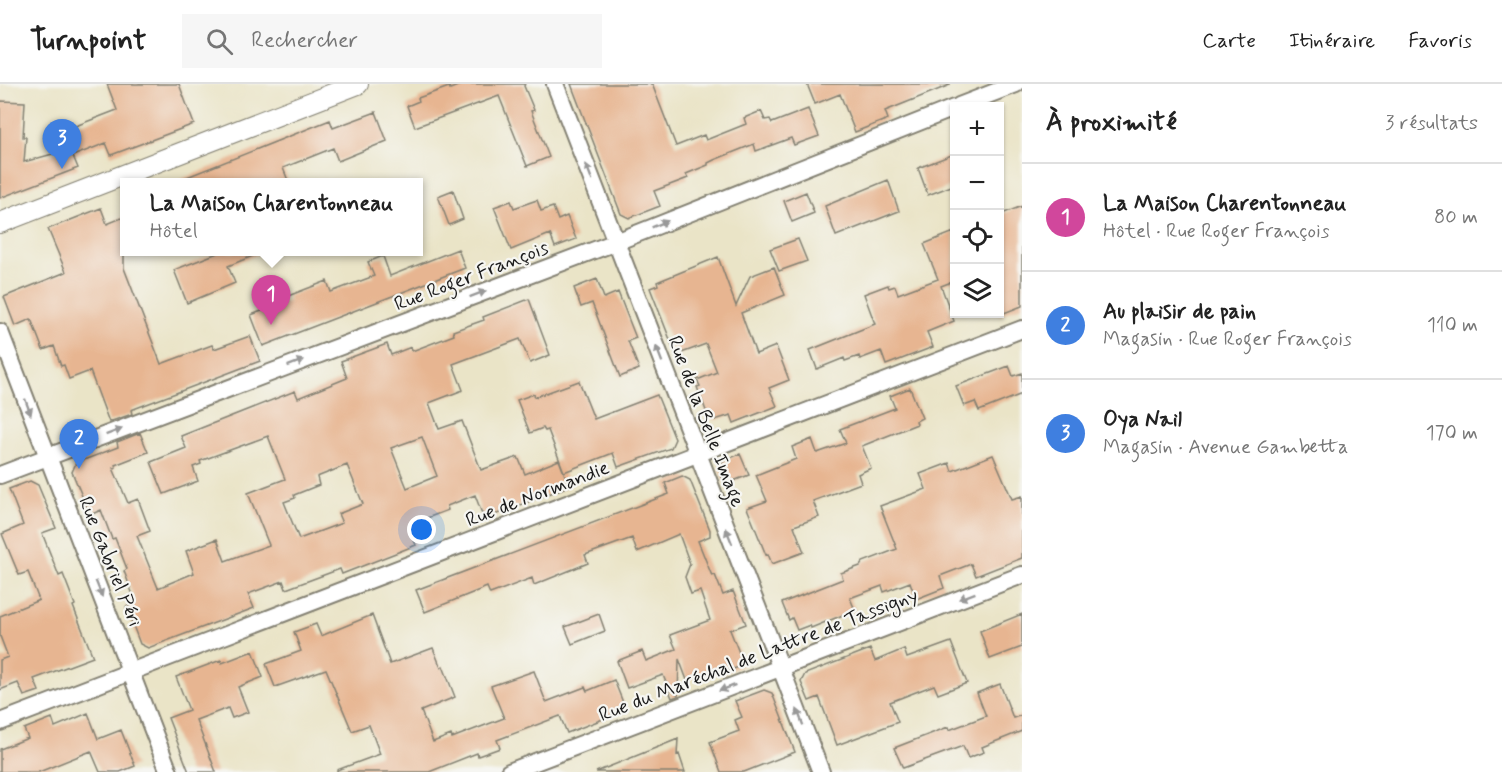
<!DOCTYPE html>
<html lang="fr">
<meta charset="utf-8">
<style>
:root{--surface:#fff;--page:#f6f6f6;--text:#222;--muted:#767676;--line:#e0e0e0;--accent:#c8321e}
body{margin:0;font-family:Mynerve,sans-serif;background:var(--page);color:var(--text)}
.controls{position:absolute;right:18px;top:18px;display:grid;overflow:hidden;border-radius:0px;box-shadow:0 2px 4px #0004}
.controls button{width:54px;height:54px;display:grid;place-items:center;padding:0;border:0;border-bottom:2px solid var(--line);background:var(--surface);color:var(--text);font:30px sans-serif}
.you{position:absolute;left:422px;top:446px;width:21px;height:21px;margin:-15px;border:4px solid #fff;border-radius:50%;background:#1a73e8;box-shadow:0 0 0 9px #1a73e833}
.badge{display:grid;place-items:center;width:39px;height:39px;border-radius:50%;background:var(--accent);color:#fff;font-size:20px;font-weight:700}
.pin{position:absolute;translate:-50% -50px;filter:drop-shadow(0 2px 3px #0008)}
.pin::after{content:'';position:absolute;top:32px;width:21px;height:18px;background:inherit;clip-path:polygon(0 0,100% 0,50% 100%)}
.popup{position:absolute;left:120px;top:94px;width:303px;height:78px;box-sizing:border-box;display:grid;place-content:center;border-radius:0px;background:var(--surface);filter:drop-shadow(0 2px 4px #0005);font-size:20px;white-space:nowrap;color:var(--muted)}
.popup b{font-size:22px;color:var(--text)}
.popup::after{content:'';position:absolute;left:50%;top:100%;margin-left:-12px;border:12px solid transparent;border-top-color:var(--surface)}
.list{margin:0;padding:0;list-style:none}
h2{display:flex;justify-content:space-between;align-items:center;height:78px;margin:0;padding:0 24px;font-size:26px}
h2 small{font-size:20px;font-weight:400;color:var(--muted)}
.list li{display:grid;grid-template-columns:39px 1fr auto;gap:18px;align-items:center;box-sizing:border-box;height:108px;padding:0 24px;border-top:2px solid var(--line)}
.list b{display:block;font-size:22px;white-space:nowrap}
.list p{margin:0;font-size:20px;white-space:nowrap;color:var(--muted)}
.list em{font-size:20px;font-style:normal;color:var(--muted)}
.icon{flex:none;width:33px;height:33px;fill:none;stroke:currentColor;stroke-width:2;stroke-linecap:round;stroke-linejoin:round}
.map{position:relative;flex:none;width:1022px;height:688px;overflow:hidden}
header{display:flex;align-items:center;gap:36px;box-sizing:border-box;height:84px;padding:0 30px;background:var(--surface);border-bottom:2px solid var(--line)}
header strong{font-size:28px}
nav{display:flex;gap:33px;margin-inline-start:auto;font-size:21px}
.search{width:420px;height:54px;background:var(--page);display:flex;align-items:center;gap:15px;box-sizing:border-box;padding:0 21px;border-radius:0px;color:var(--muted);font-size:22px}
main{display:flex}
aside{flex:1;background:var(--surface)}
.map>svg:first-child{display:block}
</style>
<header>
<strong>Turnpoint</strong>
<div class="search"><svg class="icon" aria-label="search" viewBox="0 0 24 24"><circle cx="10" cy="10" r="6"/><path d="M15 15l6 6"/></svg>Rechercher</div>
<nav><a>Carte</a><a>Itinéraire</a><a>Favoris</a></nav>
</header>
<main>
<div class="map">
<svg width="1022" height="688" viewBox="0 0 1022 688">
<rect width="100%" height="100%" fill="#f6f6f2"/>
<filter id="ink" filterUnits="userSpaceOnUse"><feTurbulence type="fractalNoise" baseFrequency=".0167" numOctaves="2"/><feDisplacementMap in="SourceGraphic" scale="12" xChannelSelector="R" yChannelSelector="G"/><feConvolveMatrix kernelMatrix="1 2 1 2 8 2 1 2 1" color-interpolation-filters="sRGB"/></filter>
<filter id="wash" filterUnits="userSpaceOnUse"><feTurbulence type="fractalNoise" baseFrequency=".008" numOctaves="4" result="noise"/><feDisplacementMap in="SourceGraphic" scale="24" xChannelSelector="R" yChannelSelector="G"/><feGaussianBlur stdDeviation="1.35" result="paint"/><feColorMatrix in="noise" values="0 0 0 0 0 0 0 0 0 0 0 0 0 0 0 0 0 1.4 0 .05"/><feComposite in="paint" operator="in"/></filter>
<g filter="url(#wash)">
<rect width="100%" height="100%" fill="#eae4c7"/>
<g id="blocks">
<!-- building -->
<path fill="#e7b591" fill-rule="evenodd" d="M107 0H179L194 40 111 71 106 59 73 72 78 84 0 114V17L25 18 23 53H26L24 78 67 66 60 48 117 26Z
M463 0H525L524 2 534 26 531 27 549 73 527 82 499 12 415 43 407 22 419 17 418 14 449 3 450 5Z
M571 0H652L676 62 704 51 706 56 746 40 744 34 761 27 765 36 770 35 772 39 808 25 819 52 794 61 791 54 756 67 754 60 714 76 708 79V81L686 90 688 94 654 107 660 122 629 134 621 130Z
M807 0H950V1L885 27 888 35 855 48 840 10 815 20Z
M376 28 387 57 338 77 333 64 283 84 289 99H172L330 36 333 44Z
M954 70V101L928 111 918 84Z
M888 96 899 127 836 152 825 122Z
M453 106 463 135 449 141 438 112Z
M806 108 814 129 792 138 784 117Z
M537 116 541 127 553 123 558 136 567 132 576 155 555 163 550 150 511 166 494 123 511 117 514 124Z
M1022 122V222L999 231V131Z
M101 124 107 140 124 133V184L161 280 212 261 214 265 250 252 260 277 131 326 132 330 109 338 90 287 69 295 64 281 61 282 54 262 43 266 31 235 15 242 4 213 66 188 48 145Z
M954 148V197L941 202 954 237 927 248 933 263 886 281 881 267 860 275 859 272 845 277 844 274 817 285 810 266 875 240 864 210 888 201 889 204 895 202 898 210 938 195 924 160Z
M798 155 807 177 779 187 770 165Z
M458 165 465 184 263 262 251 231 289 217 288 212 327 197 331 208 374 192 368 178 383 172 390 192Z
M220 168H263L228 182 235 199 187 219 174 186Z
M718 173 736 222 750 192 774 183 785 211 741 229 756 270 776 262 789 296 769 304 777 322 734 339 731 331 715 336 708 332 697 303 700 302 697 296 717 288 706 260 676 271 650 204 658 201 657 198Z
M597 195 604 214 618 208 636 254 628 257 639 285 620 293 592 219 581 223 574 204Z
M529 215 550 271 530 279 520 255 453 280 463 306 429 319 439 345 462 337 481 386 518 373 525 390 559 376 569 402 484 435 475 411 447 422 448 426 419 437 422 446 413 449 414 451 412 452 416 461 342 490 340 485 286 505 283 497 248 510 254 524 148 564 140 560 126 523 136 519 124 487 127 485 115 454 112 455 101 426 90 431 72 388 76 379 118 363 117 358 140 349 148 368 115 381 116 383 113 384 128 419 138 415 150 447 137 452 158 504 194 489 186 467 217 455 225 477 269 461 248 409 285 395 268 352 200 377 201 380 193 383 198 397 164 410 151 378 186 364 181 352 295 307 298 314 347 294 341 277 387 260 391 271 411 263 412 267 454 251 453 247 484 236 483 233ZM422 353 437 392 407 404 391 364ZM347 381 363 420 338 430 342 439 299 455 284 418 295 414 294 411 319 401 317 393Z
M1009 282 1013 292 1022 289V310L979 327 975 318 964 322 956 302Z
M579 297 594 335 657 311 675 355 671 364 618 383 613 369 564 388 548 346 545 347 543 344 530 349 517 316 534 310 535 313Z
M910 304 922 334 916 337 917 340 862 362 871 384 858 390 861 399 813 417 819 433 794 442 804 468 772 480 768 470 766 471 747 424 767 417 756 391 796 375 792 363 812 355 817 369 846 359 840 345 895 324 890 312Z
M740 370 749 391 725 400 719 385 723 377Z
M993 371 1012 415 1022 412V474L976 492 971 480 940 492 944 504 916 515 910 498 884 508 882 502 850 514 855 526 811 544 810 541 797 546 792 534 789 536 782 519 843 495 841 489 860 482 863 478 897 465 880 422 926 405 920 390 949 379 952 387Z
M682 392 690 396 710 446V452L698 457 712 492 715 491 723 511 733 507 746 540 730 546 744 581 720 590 718 584 687 596 679 575 678 612 672 614 663 591 627 604 617 577 642 567 646 577 676 565 670 551 710 536 700 507 691 510 685 493 690 480 679 450 637 468 632 454 585 471 588 479 534 501 532 494 490 510 487 503 425 528 416 506 669 410 665 399Z
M30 397 38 401 56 444 42 449 59 492 63 490 75 521 73 522 93 573 34 595 39 607 24 612 18 599 0 606V576L8 573 0 552V532L39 516 28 488 19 491 2 450 23 441 9 405Z
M599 530 605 547 572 560 565 543Z
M1022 530V563L990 575 980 547Z
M372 531 390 580 433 564 441 584 443 582 455 613 421 627 433 658 451 651 452 654 504 634 491 602 534 587 546 618 585 603 587 607 614 596 626 626 567 649 560 632 497 656 500 664 478 672 477 669 429 688H337V686L380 670 369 641 352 647 326 585 275 603 266 580 301 567 294 548 316 540 321 552Z
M951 558 967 599 938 610 934 601 890 618 898 638 837 661 819 613 809 617 801 598 805 590 870 565 875 577 904 565 907 574Z
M253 567 263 593 238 603 248 628 232 634 228 624 196 636 216 688H189L168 634 189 626 176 593 221 576 222 579Z
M1000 600 1013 634 1022 631V647L982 663 984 668 968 674 963 662 903 684 894 664 948 643 949 646 986 632 977 609Z
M764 606 772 609 795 668 744 688H721L710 658 739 647 735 636 742 633 735 617Z
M88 629 98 655 121 646 135 682 120 688H100L91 667 39 688H0V665L28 654 24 645 52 634 55 643Z
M678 655 677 671 679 670 685 688H596Z"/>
</g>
</g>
<g filter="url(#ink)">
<use href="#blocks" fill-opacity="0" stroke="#838072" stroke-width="1.5"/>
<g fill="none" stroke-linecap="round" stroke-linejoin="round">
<defs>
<path id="minor" d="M555 0 821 688
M959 22 1016 0
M0 248 169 688
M0 391 616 158 954 24
M0 638 1022 245
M509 688 1022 491"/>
<path id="tertiary" d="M0 139 358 0"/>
</defs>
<!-- minor casing -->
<use href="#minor" stroke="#838072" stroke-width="20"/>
<!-- tertiary casing -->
<use href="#tertiary" stroke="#838072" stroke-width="22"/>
<!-- minor -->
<use href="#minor" stroke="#fff" stroke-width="16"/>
<!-- tertiary -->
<use href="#tertiary" stroke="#fff" stroke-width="20"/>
</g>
<!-- one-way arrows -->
<defs><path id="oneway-solid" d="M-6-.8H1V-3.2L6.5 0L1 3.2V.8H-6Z" transform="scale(1.5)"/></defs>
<g fill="#999">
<use href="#oneway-solid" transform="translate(589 88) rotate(-111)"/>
<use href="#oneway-solid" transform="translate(660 140) rotate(-22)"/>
<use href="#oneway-solid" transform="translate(478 210) rotate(-21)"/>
<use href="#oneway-solid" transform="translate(659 270) rotate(-111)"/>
<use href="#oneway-solid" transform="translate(296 279) rotate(-21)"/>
<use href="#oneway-solid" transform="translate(28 323) rotate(70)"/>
<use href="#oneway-solid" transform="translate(114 348) rotate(-21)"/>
<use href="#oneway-solid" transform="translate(729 452) rotate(-112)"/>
<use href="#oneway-solid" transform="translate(99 505) rotate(68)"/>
<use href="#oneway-solid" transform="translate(967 512) rotate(159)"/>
<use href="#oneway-solid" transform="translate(727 604) rotate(159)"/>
<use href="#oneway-solid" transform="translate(800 633) rotate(-111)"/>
</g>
</g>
<g text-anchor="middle" stroke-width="4.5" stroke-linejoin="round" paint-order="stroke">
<!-- street labels -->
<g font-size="20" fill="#1c1c1c" stroke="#f6f6f2">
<text transform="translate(471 191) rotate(-21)" y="7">Rue Roger François</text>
<text transform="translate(707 337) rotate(69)" y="7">Rue de la Belle Image</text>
<text transform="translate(537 409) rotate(-21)" y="7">Rue de Normandie</text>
<text transform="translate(111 477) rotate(68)" y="7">Rue Gabriel Péri</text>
<text transform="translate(758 570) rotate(-21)" y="7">Rue du Maréchal de Lattre de Tassigny</text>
</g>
</g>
</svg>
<div class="controls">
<button>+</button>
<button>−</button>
<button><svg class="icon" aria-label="locate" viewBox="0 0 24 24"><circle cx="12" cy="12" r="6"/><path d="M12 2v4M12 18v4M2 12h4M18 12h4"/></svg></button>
<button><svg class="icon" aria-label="layers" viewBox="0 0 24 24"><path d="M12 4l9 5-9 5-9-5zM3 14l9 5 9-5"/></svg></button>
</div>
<div class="you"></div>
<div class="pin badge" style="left:271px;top:241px;background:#d1479c">1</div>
<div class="popup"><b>La Maison Charentonneau</b>Hôtel</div>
<div class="pin badge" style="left:79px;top:385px;background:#3f7fe0">2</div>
<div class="pin badge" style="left:62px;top:85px;background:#3f7fe0">3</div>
</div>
<aside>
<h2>À proximité<small>3 résultats</small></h2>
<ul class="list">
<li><span class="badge" style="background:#d1479c">1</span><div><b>La Maison Charentonneau</b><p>Hôtel · Rue Roger François</p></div><em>80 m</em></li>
<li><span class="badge" style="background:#3f7fe0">2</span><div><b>Au plaisir de pain</b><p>Magasin · Rue Roger François</p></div><em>110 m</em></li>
<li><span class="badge" style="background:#3f7fe0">3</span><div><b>Oya Nail</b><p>Magasin · Avenue Gambetta</p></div><em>170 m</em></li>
</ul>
</aside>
</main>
